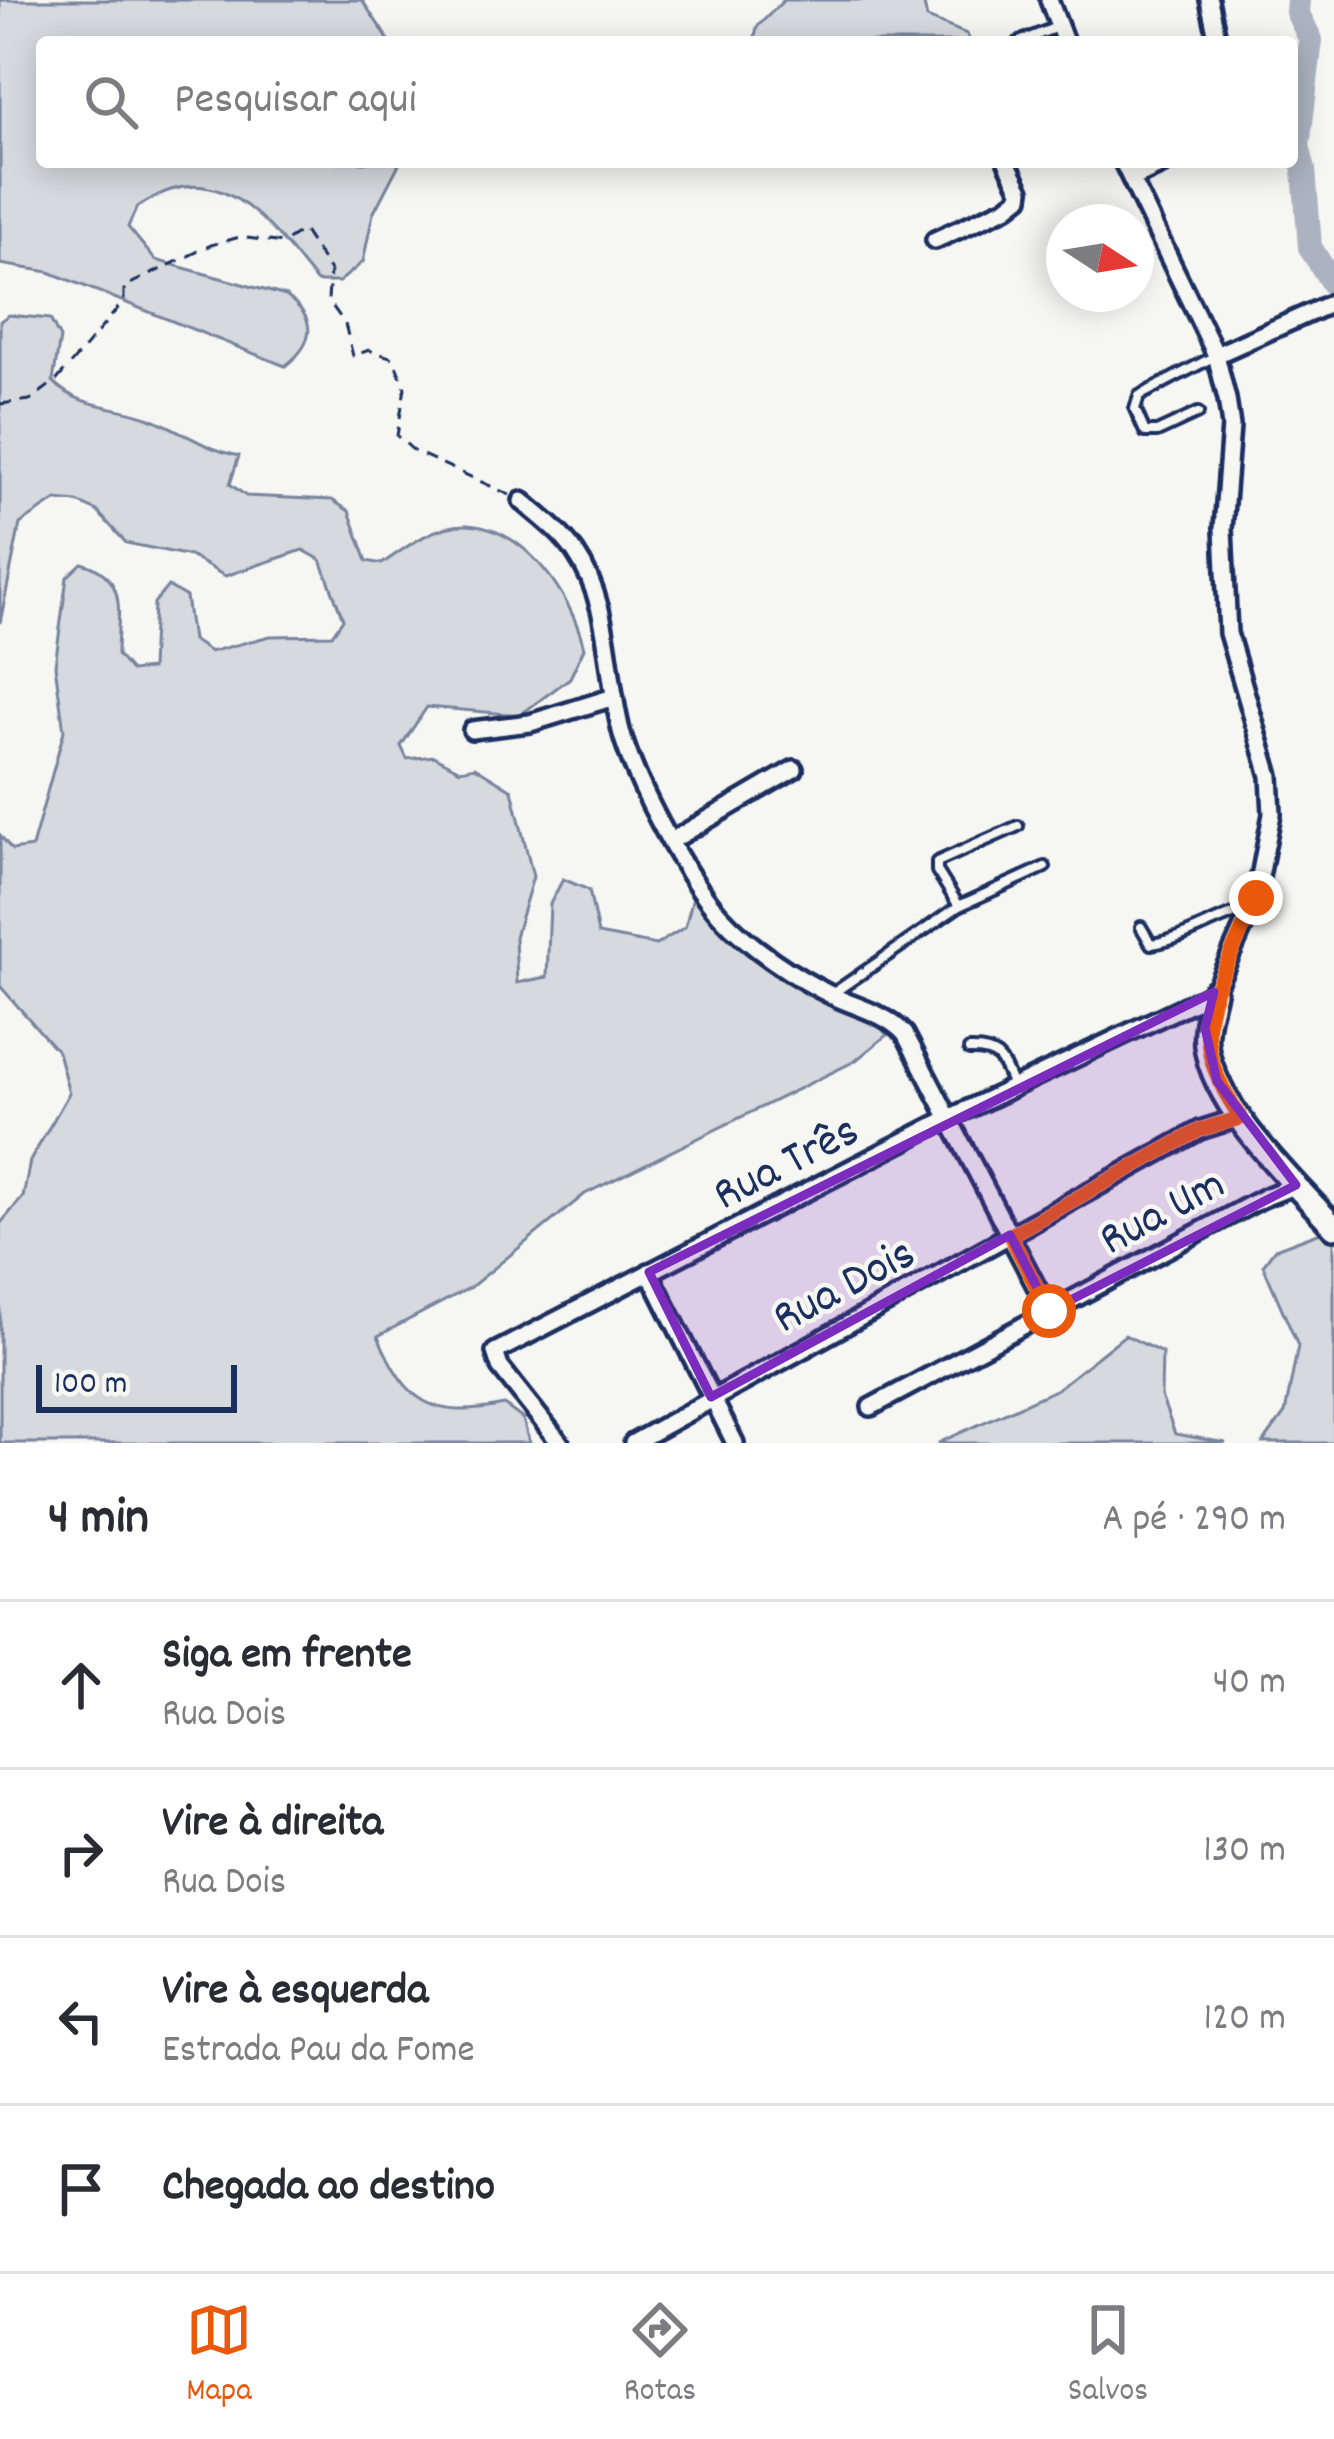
<!DOCTYPE html>
<html lang="pt">
<meta charset="utf-8">
<style>
:root{--surface:#fff;--page:#f7f7f7;--text:#2b2b33;--muted:#7c7c81;--line:#e1e1e2;--accent:#ea580c}
body{margin:0;font-family:Dekko,sans-serif;background:var(--page);color:var(--text)}
.compass{position:absolute;left:1046px;top:204px;width:108px;height:108px;border-radius:50%;background:var(--surface);box-shadow:0 6px 30px #0003;rotate:102deg}
.scale{position:absolute;left:36px;bottom:30px;width:201px;box-sizing:border-box;padding-left:12px;border:6px solid #1b2f5e;border-top:0;font-size:33px;line-height:42px;white-space:nowrap;color:#1b2f5e;-webkit-text-stroke:9px #f6f6f2;paint-order:stroke}
.stop{position:absolute;width:36px;height:36px;margin:-27px;border:9px solid #ea580c;border-radius:50%;background:#fff}
.stop.end{background:#ea580c;border-color:#fff;box-shadow:0 3px 12px #0008}
.list{margin:0;padding:0;list-style:none}
h2{display:flex;justify-content:space-between;align-items:center;height:156px;margin:0;padding:0 48px;font-size:51px}
h2 small{font-size:39px;font-weight:400;color:var(--muted)}
.list li{display:grid;grid-template-columns:78px 1fr auto;gap:36px;align-items:center;box-sizing:border-box;height:168px;padding:0 48px;border-top:3px solid var(--line)}
.list b{display:block;font-size:45px;white-space:nowrap}
.list p{margin:0;font-size:39px;white-space:nowrap;color:var(--muted)}
.list em{font-size:39px;font-style:normal;color:var(--muted)}
.icon{flex:none;width:66px;height:66px;fill:none;stroke:currentColor;stroke-width:2;stroke-linecap:round;stroke-linejoin:round}
.map{position:relative;flex:none;width:1334px;height:1443px;overflow:hidden}
.search{position:absolute;background:var(--surface);box-shadow:0 6px 30px #0003;left:36px;right:36px;top:36px;height:132px;display:flex;align-items:center;gap:30px;box-sizing:border-box;padding:0 42px;border-radius:12px;color:var(--muted);font-size:45px}
.sheet{height:828px;background:var(--surface)}
nav{display:flex;justify-content:space-around;align-items:center;box-sizing:border-box;height:168px;border-top:3px solid var(--line);background:var(--surface);font-size:33px;color:var(--muted)}
nav a{display:grid;justify-items:center;gap:6px}
nav .on{color:var(--accent)}
.map>svg:first-child{display:block}
</style>
<div class="map">
<svg width="1334" height="1443" viewBox="0 0 1334 1443">
<rect width="100%" height="100%" fill="#f6f6f2"/>
<filter id="ink" filterUnits="userSpaceOnUse"><feTurbulence type="fractalNoise" baseFrequency=".00833" numOctaves="2"/><feDisplacementMap in="SourceGraphic" scale="24" xChannelSelector="R" yChannelSelector="G"/><feConvolveMatrix kernelMatrix="1 2 1 2 8 2 1 2 1" color-interpolation-filters="sRGB"/></filter>
<g filter="url(#ink)">
<!-- green -->
<path fill="#d6d9dd" stroke="#78849e" stroke-width="3" d="M0 0H362L390 42H42V162H400L373 214 363 262 339 282H317C282 241 236 169 171 190 160 193 148 201 137 207L128 227 155 260 286 296C318 319 315 343 285 366L49 272 0 264Z
M784 0H923L927 18 967 34 969 42H754L757 27Z
M9 315 50 319 60 338 53 381C78 409 117 405 150 418 184 431 201 448 239 456L230 484 246 496 332 500 349 511 367 561 382 564C406 547 435 524 467 525 526 528 572 596 584 648L570 678 520 715 427 707 401 746 407 759 434 756 460 770 475 767 512 790 533 877 515 937 517 983 547 977 550 904 563 879 589 890 598 934 656 945 685 927 697 882 711 885 743 941 811 975 832 1005 874 1019 887 1035 855 1061 585 1194 471 1287 378 1336C406 1403 432 1420 504 1405L523 1419 529 1443H0V1224L23 1197 30 1161 69 1093 58 1052 0 986V835L12 850 32 847 64 731 55 665 67 577 82 563C130 577 117 614 117 655L131 671 151 669 154 603 168 586 186 597 192 640 210 652 270 636 332 635 343 619 321 560 303 550 225 576 190 556 126 543 97 511 77 502 56 500 20 524 0 623V321Z
M1334 1227V1443H1263L1285 1413 1298 1346 1263 1265 1275 1249Z
M1125 1335 1162 1353 1161 1396 1175 1434 1226 1443H938L1057 1389Z"/>
<g fill="none" stroke-linecap="round" stroke-linejoin="round">
<!-- river -->
<path stroke="#abb2c0" stroke-width="24" d="M1298 0 1297 12 1311 40 1298 146 1304 170 1310 247 1334 286"/>
<defs>
<path id="lane" d="M1019 42 1057 27
M1198 413 1157 432H1145L1135 409 1139 396 1215 356
M959 906 937 871V862L1018 826
M1141 927 1151 944C1185 940 1215 917 1249 909
M832 994 959 906 1045 867
M969 1050C1000 1049 1002 1060 1013 1086"/>
<path id="street" d="M1049 0 1065 42
M1209 0 1218 42
M1132 179 1168 162
M935 240 1006 208 1020 197 1021 190 1007 162
M1216 355 1334 302
M522 501C541 517 561 532 575 552 613 607 605 677 623 738 639 789 685 876 720 915 749 947 794 977 833 996 858 1008 885 1013 905 1034L1049 1311
M472 730 530 723 614 697
M671 841 794 769
M649 1272 735 1443
M871 1407 1263 1198 1296 1185
M560 1443 500 1367 495 1352 949 1118 1214 992 1256 898 1272 814 1270 776 1228 633 1223 529 1231 426 1227 399 1216 355 1123 162
M633 1443 1200 1130 1241 1117"/>
<path id="secondary" d="M1214 992C1210 1010 1204 1027 1206 1046 1215 1109 1293 1181 1334 1227"/>
</defs>
<!-- lane casing -->
<use href="#lane" stroke="#1b2f5e" stroke-width="16"/>
<!-- street casing -->
<use href="#street" stroke="#1b2f5e" stroke-width="24"/>
<!-- secondary casing -->
<use href="#secondary" stroke="#1b2f5e" stroke-width="30"/>
<!-- path -->
<path stroke="#1b2f5e" stroke-width="3" stroke-dasharray="12 9" stroke-linecap="butt" d="M0 404 30 400 57 380 124 301V287L211 245 240 237 283 243 303 230 330 271 328 300 345 324 353 356 369 350 393 358 405 388 397 436 414 451 510 495"/>
<!-- lane -->
<use href="#lane" stroke="#f6f6f2" stroke-width="8"/>
<!-- street -->
<use href="#street" stroke="#f6f6f2" stroke-width="15"/>
<!-- secondary -->
<use href="#secondary" stroke="#f6f6f2" stroke-width="21"/>
</g>
</g>
<g fill="none" stroke-linecap="round" stroke-linejoin="round" filter="url(#ink)">
<!-- route -->
<path stroke="#ea580c" stroke-width="15" d="M1049 1311 1010 1235 1200 1130 1241 1118C1176 1024 1220 990 1256 898"/>
</g>
<!-- marked area -->
<path fill="#7b2cbf" fill-opacity="0.2" stroke="#7b2cbf" stroke-width="9" stroke-linejoin="round" d="M1214 992 1205 1028 1217 1081 1296 1185 1049 1311 1010 1235 711 1397 649 1272Z"/>
<g text-anchor="middle" stroke-width="9" stroke-linejoin="round" paint-order="stroke">
<!-- street labels -->
<g font-size="48" fill="#1b2f5e" stroke="#f6f6f2">
<text transform="translate(784 1159) rotate(-27)" y="17">Rua Três</text>
<text transform="translate(1160 1208) rotate(-28)" y="17">Rua Um</text>
<text transform="translate(842 1282) rotate(-28)" y="17">Rua Dois</text>
</g>
</g>
</svg>
<svg class="compass" viewBox="-18 -18 36 36"><path d="M0-13l5 13h-10z" fill="#e53935"/><path d="M0 13l5-13h-10z" fill="#7c7c81"/></svg>
<div class="scale">100 m</div>
<div class="stop" style="left:1049px;top:1311px"></div>
<div class="stop end" style="left:1256px;top:898px"></div>
<div class="search"><svg class="icon" aria-label="search" viewBox="0 0 24 24"><circle cx="10" cy="10" r="6"/><path d="M15 15l6 6"/></svg>Pesquisar aqui</div>
</div>
<section class="sheet">
<h2>4 min<small>A pé · 290 m</small></h2>
<ul class="list">
<li><svg class="icon" aria-label="ahead" viewBox="0 0 24 24"><path d="M12 20V5M6 11l6-6 6 6"/></svg><div><b>Siga em frente</b><p>Rua Dois</p></div><em>40 m</em></li>
<li><svg class="icon" aria-label="right" viewBox="0 0 24 24"><path d="M7 20v-9h11M14 6l5 5-5 5"/></svg><div><b>Vire à direita</b><p>Rua Dois</p></div><em>130 m</em></li>
<li><svg class="icon" aria-label="left" viewBox="0 0 24 24"><path d="M17 20v-9H6M10 6l-5 5 5 5"/></svg><div><b>Vire à esquerda</b><p>Estrada Pau da Fome</p></div><em>120 m</em></li>
<li><svg class="icon" aria-label="arrive" viewBox="0 0 24 24"><path d="M6 21V4h12l-3 4 3 4H6"/></svg><div><b>Chegada ao destino</b></div></li>
</ul>
</section>
<nav>
<a class="on"><svg class="icon" aria-label="map" viewBox="0 0 24 24"><path d="M3 6l6-2 6 2 6-2v14l-6 2-6-2-6 2zM9 4v14M15 6v14"/></svg>Mapa</a>
<a><svg class="icon" aria-label="directions" viewBox="0 0 24 24"><path d="M12 3l9 9-9 9-9-9zM9 14v-3h6M13 9l2 2-2 2"/></svg>Rotas</a>
<a><svg class="icon" aria-label="saved" viewBox="0 0 24 24"><path d="M7 4h10v16l-5-4-5 4z"/></svg>Salvos</a>
</nav>
